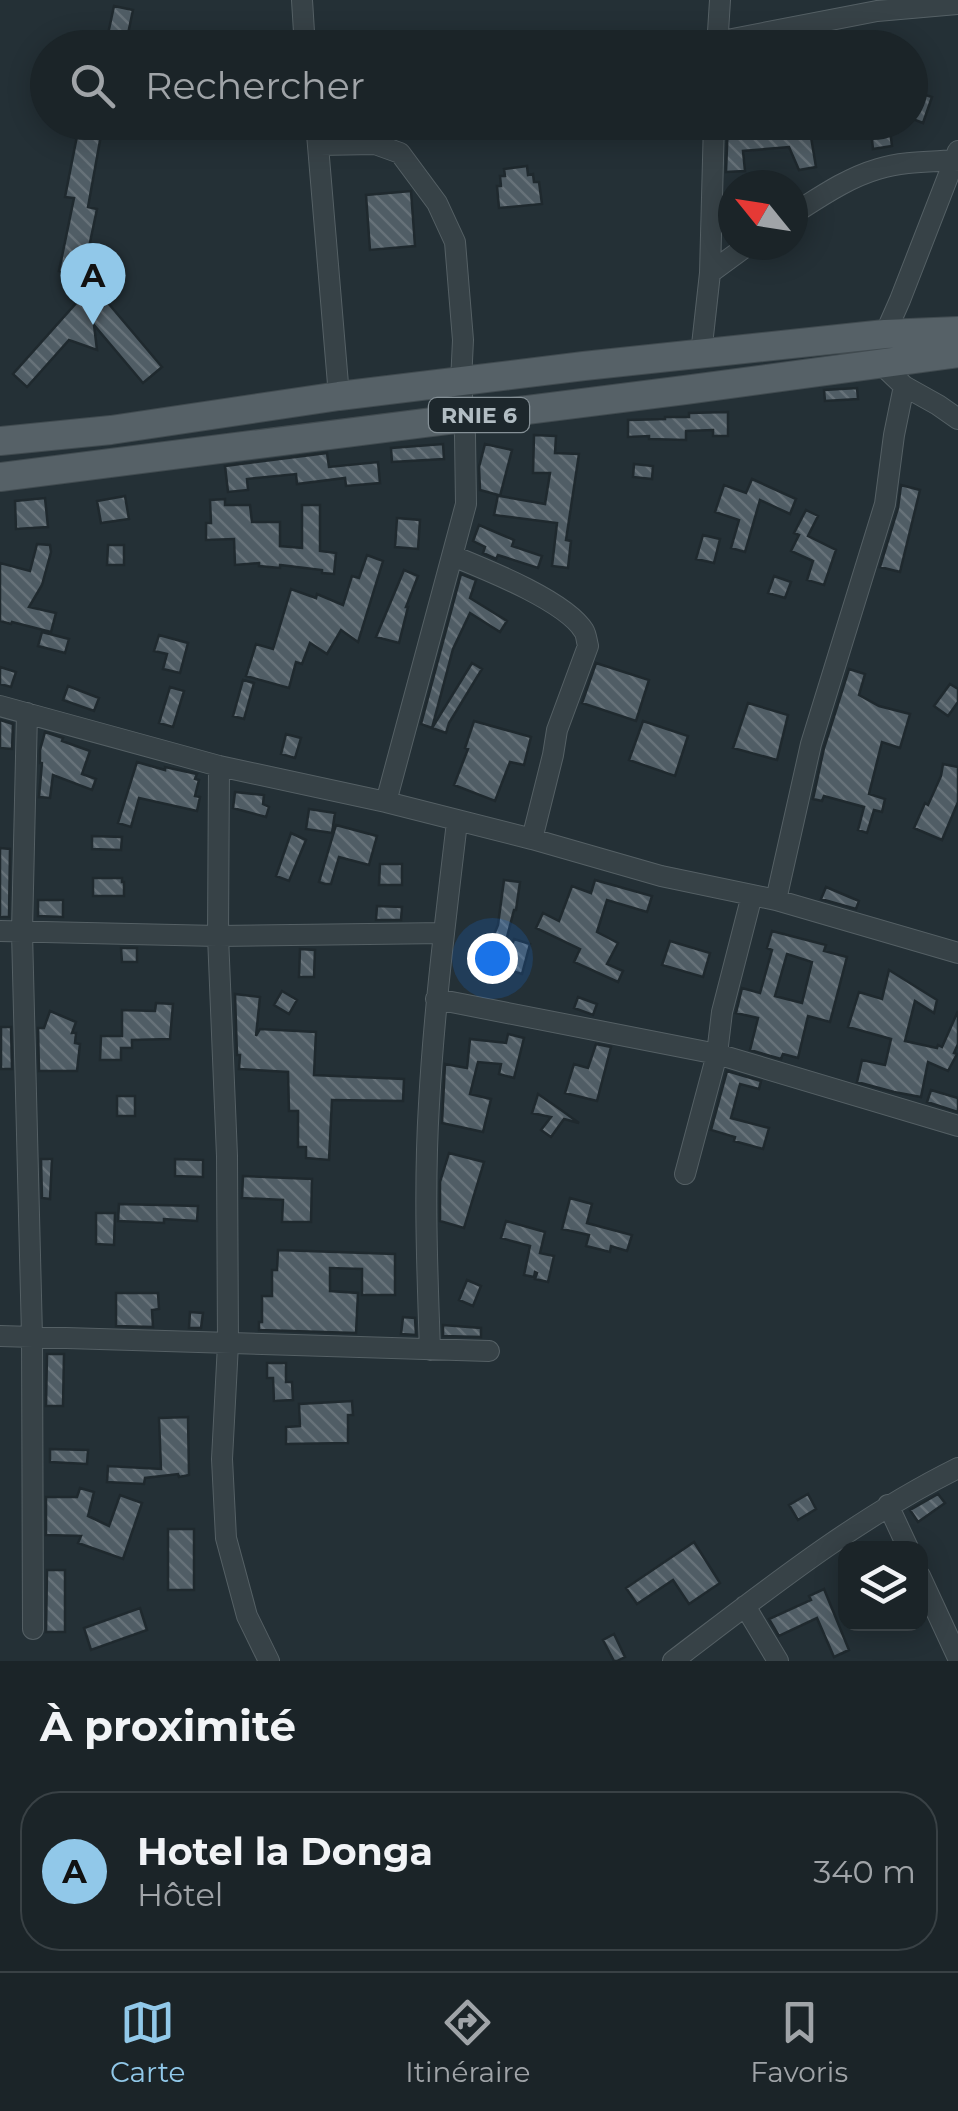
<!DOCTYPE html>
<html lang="fr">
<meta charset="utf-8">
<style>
:root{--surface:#1b2428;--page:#242c30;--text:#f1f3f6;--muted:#a0a4a8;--line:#394145;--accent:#91c8e9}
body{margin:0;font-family:Montserrat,sans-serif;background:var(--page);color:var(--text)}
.controls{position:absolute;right:30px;bottom:30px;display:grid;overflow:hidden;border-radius:20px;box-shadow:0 5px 25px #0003}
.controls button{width:90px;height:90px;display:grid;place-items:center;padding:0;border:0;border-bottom:2px solid var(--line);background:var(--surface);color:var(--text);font:50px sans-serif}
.compass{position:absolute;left:718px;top:170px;width:90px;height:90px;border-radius:50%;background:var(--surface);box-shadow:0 5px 25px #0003;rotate:300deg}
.you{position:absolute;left:492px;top:958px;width:35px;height:35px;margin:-25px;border:8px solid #fff;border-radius:50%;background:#1a73e8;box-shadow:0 0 0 15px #1a73e833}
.badge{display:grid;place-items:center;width:65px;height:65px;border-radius:50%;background:var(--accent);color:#111;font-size:32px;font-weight:700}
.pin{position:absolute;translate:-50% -82px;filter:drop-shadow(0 2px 5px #0008)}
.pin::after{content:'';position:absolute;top:52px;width:35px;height:30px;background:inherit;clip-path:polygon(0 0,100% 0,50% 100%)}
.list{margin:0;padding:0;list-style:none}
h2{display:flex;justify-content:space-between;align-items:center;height:130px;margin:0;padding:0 40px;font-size:42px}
h2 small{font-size:32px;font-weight:400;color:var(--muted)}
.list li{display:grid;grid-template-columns:65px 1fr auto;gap:30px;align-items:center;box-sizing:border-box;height:160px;margin:0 20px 20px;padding:0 20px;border:2px solid var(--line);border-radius:40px}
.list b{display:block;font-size:38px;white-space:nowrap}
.list p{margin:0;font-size:32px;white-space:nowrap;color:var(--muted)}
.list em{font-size:32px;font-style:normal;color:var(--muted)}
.icon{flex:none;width:55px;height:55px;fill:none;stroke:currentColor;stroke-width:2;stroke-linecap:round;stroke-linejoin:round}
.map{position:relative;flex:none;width:958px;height:1661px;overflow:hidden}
.search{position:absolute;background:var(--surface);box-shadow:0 5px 25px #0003;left:30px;right:30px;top:30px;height:110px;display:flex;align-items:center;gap:25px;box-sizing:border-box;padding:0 35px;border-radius:55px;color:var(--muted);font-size:38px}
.sheet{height:310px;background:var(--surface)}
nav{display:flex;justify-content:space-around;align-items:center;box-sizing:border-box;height:140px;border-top:2px solid var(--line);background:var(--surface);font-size:28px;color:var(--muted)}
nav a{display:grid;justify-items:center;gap:5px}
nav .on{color:var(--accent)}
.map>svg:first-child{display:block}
</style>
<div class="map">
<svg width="958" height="1661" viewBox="0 0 958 1661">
<defs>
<pattern id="building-back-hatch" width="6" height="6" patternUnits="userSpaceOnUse" patternTransform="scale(2.5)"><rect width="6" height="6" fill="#505d65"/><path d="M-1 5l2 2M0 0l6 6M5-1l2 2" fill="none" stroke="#677279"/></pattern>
</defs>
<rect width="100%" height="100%" fill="#243036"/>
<!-- building -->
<path fill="url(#building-back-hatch)" stroke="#1f292e" stroke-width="2.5" fill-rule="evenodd" d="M114 6 133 10 125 48H105Z
M910 90 932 97 923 123 910 118Z
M728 122H753V134L793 131 792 122H812L814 137H811L816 167 799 170 789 147 743 151 745 171 726 172Z
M870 122H889L892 146 873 149Z
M78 131 101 135 88 207 97 209 83 276 59 271 74 198 65 197Z
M527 166 528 175 533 174 534 182H539L542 204 499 208 497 186H501L500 176H505L504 169Z
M411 191 415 246 370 250 366 195Z
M103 297 162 367 143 383 94 325 97 350 69 340 27 387 13 374 79 300Z
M857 388 858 399 825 401 824 390Z
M728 412V436H713V430L686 431V440L649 439V436L628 437V420L665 419V417H689V413Z
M534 435 556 436 555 453 579 454 566 540 571 541 568 568 552 566 557 523 494 515 498 495 480 490 479 467 485 444 512 450 500 496 545 504 550 473H533Z
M443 444 444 459 392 462 391 448Z
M327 453 329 467 378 462 380 483 346 486 345 478 297 484 296 474 247 479 248 490 228 492 225 466Z
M634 464 653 466 652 479 633 477Z
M752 479 796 499 790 514 760 500 745 552 731 548 739 520 715 512 724 485 746 493Z
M901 485 920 490 900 572 880 567 898 508Z
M125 496 129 519 101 523 97 501Z
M45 498 48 527 16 529 15 501Z
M225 499V505H250L252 522H280V546L302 548V505H320V551L336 553 334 574 322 573V570L280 565V568L259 566V563L235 565 234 539 206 540V523H211L210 500Z
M806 510 818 516 808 536 836 550 824 585 807 580 813 561 791 551 799 535 794 533Z
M397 518 420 520 418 549 395 547Z
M479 525 514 540 512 546 542 556 538 568 498 555 496 559 483 553 485 547 473 541Z
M703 535 720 539 714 563 696 559Z
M37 544 50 545 51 552 42 585 29 607 56 613 51 632 12 622 11 624 0 621V563L30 571Z
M108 545H124V565H107Z
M367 555 383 561 358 642 341 630 327 654 310 643 302 664 296 662 289 688 246 676 256 644 273 649 291 589 316 598 317 594 343 605 352 576 359 578Z
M404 570 418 576 406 607H408L399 643 376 637Z
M461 574 476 580 470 598 507 621 500 632 470 613 453 649 432 728 421 724Z
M774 576 791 582 785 598 768 593Z
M42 632 69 639 65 653 38 646Z
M159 635 188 643 180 673 163 669 167 654 154 651Z
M472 663 482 669 449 723 446 733 432 728Z
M596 663 649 680 636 721 582 703Z
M0 667 16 672 11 687 0 684Z
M849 669 865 674 859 695 879 706 910 714 900 748 882 742 869 794 885 799 882 812 874 810 867 833 858 830 864 807 824 796 822 801 813 799 824 748Z
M243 680 254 683 244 719 233 716Z
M950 684 958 689V702L948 716 934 706Z
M68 686 99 698 94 711 63 700Z
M170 687 184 691 173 727 159 723Z
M748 703 788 715 777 760 733 748Z
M0 720 13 724 12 749 0 748Z
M474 721 531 737 524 765 510 762 495 801 454 785 468 749 465 748Z
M643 721 688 736 675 776 629 760Z
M45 732 63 738 62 741 90 751 82 774 96 779 92 790 53 775 50 798 39 797 42 763H40V750Z
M286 734 301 738 295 758 281 754Z
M137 762 165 770V767L197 774 195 779 199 780 195 796 200 797 197 811 139 798 131 827 118 823Z
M943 764 958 767V802L942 840 914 828 925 803 928 805 941 776Z
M235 792 264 795 263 804 269 807 266 817 233 808Z
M309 809 335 813 332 833 306 829Z
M336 825 377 836 369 865 339 857 331 884H325L319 882Z
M291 833 306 840 289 881 276 876Z
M92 836 122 837 121 850 92 849Z
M0 848 10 849 9 917H0Z
M380 864H402V885H379Z
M93 878H122V882H124V896H93Z
M504 880 520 882 516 910H514L506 941 493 937 498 925Z
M595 880 652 896 647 912 607 900 597 932 618 943 607 964 623 971 618 982 574 962 580 949 536 928 543 913 559 921 572 886 591 893Z
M826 887 859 901 856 909 821 899Z
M38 900H63V917L38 916Z
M377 906 402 907 401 920H376Z
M772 931 826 945 824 951 847 957 830 1022 808 1016 798 1058 783 1054 781 1059 750 1050 758 1018 736 1013 742 988 760 993 772 950 767 948ZM787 954 812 962 802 1003 775 996Z
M514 939 530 944 522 974 505 969Z
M670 941 710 953 703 977 662 965Z
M121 948H137V962H122Z
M300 949 315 950 314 977H299Z
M889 970 937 1000 934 1013 915 1001 905 1041 937 1048 938 1045 942 1047 958 1011V1044L954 1053 957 1054 948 1071 928 1062 921 1097 894 1092 857 1082 862 1060 885 1065 891 1039 848 1027 859 992 882 999Z
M282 991 297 1000 289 1014 274 1005Z
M235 994 260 997 256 1036 260 1029 316 1032 314 1075 404 1079 403 1101 332 1100 329 1160 306 1158V1147H298V1111H289L288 1072 239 1069 240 1055H237Z
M578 997 597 1004 593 1015 574 1008Z
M156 1003 173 1004 170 1039 132 1040V1048H121V1060H100L101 1036H122V1010L155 1011Z
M50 1011 76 1022 72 1033H76L75 1043 80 1044 77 1071H39L38 1028H44Z
M1 1027H11L12 1069H1Z
M508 1034 524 1038 514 1078 499 1074 501 1064 478 1062 470 1094 491 1099 483 1132 442 1123 445 1064 467 1068 470 1039 506 1043Z
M596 1044 611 1047 597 1101 565 1093 574 1064 588 1068Z
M727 1071 761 1081 759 1089 740 1084 731 1118 769 1128 763 1149 734 1141 735 1137 711 1130Z
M931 1090 958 1098V1112L927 1102Z
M538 1094 561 1110 579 1123 564 1119 551 1137 541 1130 551 1117 532 1113Z
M117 1096H135V1116H117Z
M449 1153 484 1162 464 1228 440 1221V1182Z
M41 1159H52L50 1199 42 1198Z
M175 1159 203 1160V1177L175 1176Z
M243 1176 312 1179 311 1222H282L283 1200 242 1198Z
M570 1198 592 1204 587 1223 632 1235 627 1251 611 1246 610 1252 586 1246 589 1235 562 1229Z
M119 1204 198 1206 197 1221 164 1219V1223L118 1221Z
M96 1213H115L114 1245 96 1244Z
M506 1221 545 1232 540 1253 554 1256 548 1282 535 1279 537 1273 535 1272 534 1277 524 1275 530 1246 501 1238Z
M278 1250 395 1254V1295H362V1269L330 1268V1291L358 1293 356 1333 259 1330V1322H262V1296H272V1270H277Z
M467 1280 481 1286 473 1306 459 1300Z
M116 1293H158L159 1309 152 1310 153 1327 116 1326Z
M190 1312 203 1313 201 1328H189Z
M403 1317 415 1318 416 1335 401 1334Z
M443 1325 481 1328V1337L443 1336Z
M47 1354H64L63 1406H46Z
M267 1363H286V1382H292L293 1400 274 1401 273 1378H267Z
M352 1401 353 1415H348V1443L286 1444V1427L300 1426 299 1404Z
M188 1417 189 1475 179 1477 178 1474 145 1478 144 1484 107 1482 108 1466 161 1469 159 1418Z
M50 1449 88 1450 87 1464 50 1462Z
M80 1488 94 1492 88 1516 109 1526 120 1495 142 1503 123 1559 78 1543 81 1536 46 1535V1497H77Z
M808 1494 816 1509 798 1520 789 1505Z
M938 1494 945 1503 918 1522 910 1510Z
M168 1529H194V1590H168Z
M694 1542 720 1583 689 1604 673 1580 637 1604 626 1588Z
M47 1570H65V1632H46Z
M824 1589 849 1650 834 1657 817 1618 779 1636 769 1619 811 1600 809 1596Z
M140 1608 147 1630 91 1650 84 1628Z
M614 1634 625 1657 617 1661H614L603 1640Z"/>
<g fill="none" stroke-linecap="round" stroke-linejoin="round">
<defs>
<path id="minor" d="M302 0 305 48
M717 42 877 11 958 4
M717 48 720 0
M316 122 339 396
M319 145 375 144 400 153 437 203 455 242 463 340 461 382 465 436 466 504 386 802
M793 214C820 197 847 178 878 169 904 161 931 162 958 160
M710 273 748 245
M885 334 900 300 958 151
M701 354 710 273 714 122
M904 386 938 405 958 419
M453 556C485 569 566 601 584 631 586 634 587 642 588 646L557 730 553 755 532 839
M0 706 219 766 386 802 532 839 661 876 776 900 958 953
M27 713 22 932 32 1336 33 1629
M219 766 218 936 227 1156 228 1344 222 1459 226 1538 247 1616 269 1661
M776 900 811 744 885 504 894 435 904 386 880 363
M0 931 218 936 444 933
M436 999 717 1054 958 1126
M685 1174 717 1054 722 1012 752 895
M0 1336 489 1351
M430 1350C427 1268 424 1186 429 1104 434 1010 446 916 457 822
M888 1505 908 1548
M920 1576 958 1658
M745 1606 778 1661
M673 1661C764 1592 855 1519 958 1468"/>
<path id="major" d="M0 441 111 430 339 396 584 366 885 334 958 331
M0 477 685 390 958 353"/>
</defs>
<!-- minor casing -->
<use href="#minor" stroke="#556065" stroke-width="22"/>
<!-- major casing -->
<use href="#major" stroke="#414b50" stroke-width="30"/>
<!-- minor -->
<use href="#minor" stroke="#374247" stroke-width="20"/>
<!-- major -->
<use href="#major" stroke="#566167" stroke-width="28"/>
</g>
<g text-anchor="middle" stroke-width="10" stroke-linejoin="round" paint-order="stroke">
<!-- shield labels -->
<rect fill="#1d272c" stroke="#859096" stroke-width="2.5" x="429" y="398" width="100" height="34" rx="8"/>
<g font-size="22" font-weight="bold" fill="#b2bdc3">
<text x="479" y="423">RNIE 6</text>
</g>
</g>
</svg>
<div class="controls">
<button><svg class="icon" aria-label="layers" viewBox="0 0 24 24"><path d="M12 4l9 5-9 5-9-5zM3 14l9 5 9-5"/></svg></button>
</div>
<svg class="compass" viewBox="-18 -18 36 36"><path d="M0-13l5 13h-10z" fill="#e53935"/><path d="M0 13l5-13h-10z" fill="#a0a4a8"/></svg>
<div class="you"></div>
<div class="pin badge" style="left:93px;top:325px">A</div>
<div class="search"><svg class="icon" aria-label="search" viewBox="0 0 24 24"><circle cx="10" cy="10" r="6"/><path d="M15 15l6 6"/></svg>Rechercher</div>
</div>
<section class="sheet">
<h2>À proximité<small></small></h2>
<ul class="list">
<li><span class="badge">A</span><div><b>Hotel la Donga</b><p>Hôtel</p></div><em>340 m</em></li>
</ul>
</section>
<nav>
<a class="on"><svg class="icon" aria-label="map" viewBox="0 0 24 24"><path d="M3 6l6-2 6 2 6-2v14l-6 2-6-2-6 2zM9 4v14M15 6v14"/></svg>Carte</a>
<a><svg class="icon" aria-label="directions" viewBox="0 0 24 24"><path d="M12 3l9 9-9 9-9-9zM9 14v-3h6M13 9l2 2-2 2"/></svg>Itinéraire</a>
<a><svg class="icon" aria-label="saved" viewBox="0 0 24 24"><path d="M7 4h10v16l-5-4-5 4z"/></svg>Favoris</a>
</nav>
